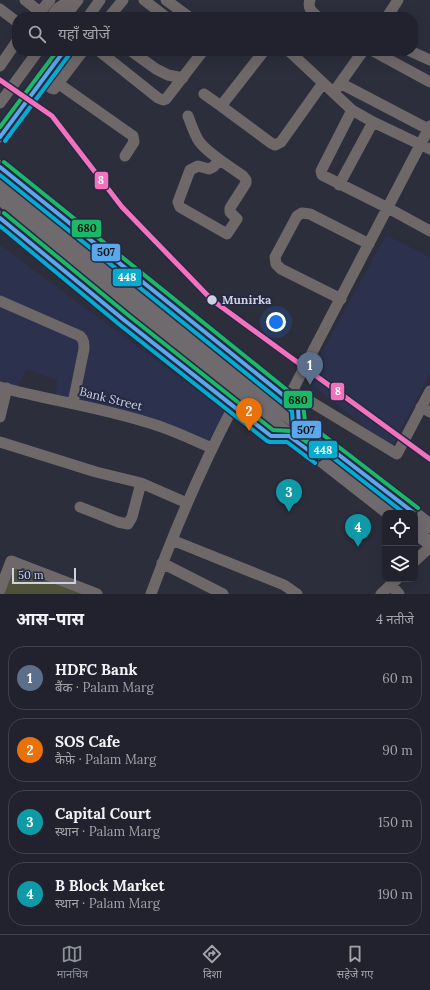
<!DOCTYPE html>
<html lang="hi">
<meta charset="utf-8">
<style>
:root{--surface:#21222d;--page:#2d2f39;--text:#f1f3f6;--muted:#a2a4aa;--line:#3e3f49;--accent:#8c9099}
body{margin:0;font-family:Lora,"Noto Sans Devanagari",serif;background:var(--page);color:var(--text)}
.controls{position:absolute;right:12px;bottom:12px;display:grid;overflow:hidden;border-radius:8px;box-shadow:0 4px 16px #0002}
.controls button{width:36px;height:36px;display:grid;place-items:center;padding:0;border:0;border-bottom:1px solid var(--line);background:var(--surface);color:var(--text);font:20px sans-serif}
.scale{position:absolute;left:12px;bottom:10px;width:64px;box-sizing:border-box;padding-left:4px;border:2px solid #ced1e2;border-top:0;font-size:11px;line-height:14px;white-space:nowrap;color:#ced1e2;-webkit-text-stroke:3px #252943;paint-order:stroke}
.you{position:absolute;left:276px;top:322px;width:14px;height:14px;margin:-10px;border:3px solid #fff;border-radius:50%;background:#1a73e8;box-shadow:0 0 0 6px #1a73e833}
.badge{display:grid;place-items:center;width:26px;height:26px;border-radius:50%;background:var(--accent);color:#fff;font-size:13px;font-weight:700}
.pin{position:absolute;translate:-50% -33px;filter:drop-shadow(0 1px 2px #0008)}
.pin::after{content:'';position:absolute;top:21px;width:14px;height:12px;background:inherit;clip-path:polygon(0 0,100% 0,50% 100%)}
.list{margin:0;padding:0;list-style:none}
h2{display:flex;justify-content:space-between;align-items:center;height:52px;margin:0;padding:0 16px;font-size:17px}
h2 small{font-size:13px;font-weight:400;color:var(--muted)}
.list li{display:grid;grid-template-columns:26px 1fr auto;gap:12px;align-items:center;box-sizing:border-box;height:64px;margin:0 8px 8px;padding:0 8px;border:1px solid var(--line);border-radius:16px}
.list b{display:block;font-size:15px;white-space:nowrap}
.list p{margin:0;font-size:13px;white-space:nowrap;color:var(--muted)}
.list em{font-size:13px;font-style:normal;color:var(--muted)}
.icon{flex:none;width:22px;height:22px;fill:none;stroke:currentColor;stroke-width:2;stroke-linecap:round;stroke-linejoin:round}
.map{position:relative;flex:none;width:430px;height:594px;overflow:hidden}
.search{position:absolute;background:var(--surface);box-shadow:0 4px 16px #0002;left:12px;right:12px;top:12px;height:44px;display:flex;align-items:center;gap:10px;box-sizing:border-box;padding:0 14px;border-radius:16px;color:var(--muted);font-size:15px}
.sheet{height:340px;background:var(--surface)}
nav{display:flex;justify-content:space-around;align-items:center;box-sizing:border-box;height:56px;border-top:1px solid var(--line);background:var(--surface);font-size:11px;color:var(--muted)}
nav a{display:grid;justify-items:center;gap:2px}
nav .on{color:var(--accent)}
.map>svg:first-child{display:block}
</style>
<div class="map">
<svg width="430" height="594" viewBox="0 0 430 594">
<rect width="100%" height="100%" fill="#2c2e3c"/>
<!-- built -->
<path fill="#2c314e" d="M386 235 430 257V373L392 447 306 381Z
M0 245 225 411 206 447 162 427 55 402 57 380 26 369 15 392 0 388Z"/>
<!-- green -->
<path fill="#4f5138" d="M11 561 96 594H0Z"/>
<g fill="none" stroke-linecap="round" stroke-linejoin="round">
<!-- minor -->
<path stroke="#6e6869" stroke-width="11" d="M25 0 40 12
M144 0 166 17
M166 0 189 17
M310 0C307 8 312 12 318 17
M0 9 17 22
M36 17 50 0
M51 17 58 8 70 0
M65 17 78 0
M88 17 100 0
M109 17 123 0
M387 17 398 0
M99 51 158 98 163 100 166 99 203 51
M131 51 156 69 168 75 183 78
M264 51 221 106 271 143 275 145 281 142 323 83
M289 51 352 110 373 122 430 149
M373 51 430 82
M410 51 430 60
M0 66 17 41
M42 81 51 88 54 89 83 51
M340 83 430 130
M59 84 133 136 134 142 125 156
M336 89 363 51
M204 94 221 106
M0 103 38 51
M352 110 321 171 322 175 388 208 430 231
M188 116C197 141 198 144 220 160
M0 137 64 51
M220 160 243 176 246 180V183L230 208V212L237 219 227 234 185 210 180 207 178 202 190 170 198 166 209 169 213 167Z
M339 185 373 122
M341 299 281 269 276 264 275 257 297 216 302 213 310 214 369 244
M0 301 80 336C84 340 84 343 84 349L73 403
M0 387C48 400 98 407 146 422 169 428 190 439 212 448
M293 391 397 454 430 391
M288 399 430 126
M421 407 430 412
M0 417 7 388
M0 442 96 472 141 483 187 503
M80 507 118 522 128 524 132 517 141 483
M172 540 284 585 297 594
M415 561 430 547
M162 563 223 594
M391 585 399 594
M0 590 11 561 97 594
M151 594C175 529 202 466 234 405
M381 594 397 579"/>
<!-- major -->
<path stroke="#6f6a6e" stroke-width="14" d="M0 167 288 399 298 408 299 424
M0 182 221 366 299 424 414 513
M0 198 208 371 389 513
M0 218 124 320 271 436H289
M415 514 430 526
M415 532 430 543"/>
<defs>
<path id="bus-1" d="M0 137 64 51
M0 167 288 399 298 408 299 424 414 513
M0 218 124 320 271 436H289L319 458"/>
<path id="bus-2" d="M5 141 69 55
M0 175 284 404 292 411 293 425 295 428 404 513
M0 226 120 325 267 441 270 442H287L315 463"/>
<path id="bus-3" d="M0 127 57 51
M4 162 292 394 303 405 305 421 418 508
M4 213 128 315 273 430 291 431 323 453"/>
</defs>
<!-- bus-1 casing -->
<use href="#bus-1" stroke="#252943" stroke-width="7"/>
<!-- bus-2 casing -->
<use href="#bus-2" stroke="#252943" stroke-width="7"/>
<!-- bus-3 casing -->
<use href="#bus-3" stroke="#252943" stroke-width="7"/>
<!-- bus-1 -->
<use href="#bus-1" stroke="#5aa8eb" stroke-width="4"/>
<!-- bus-2 -->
<use href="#bus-2" stroke="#06acd0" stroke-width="4"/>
<!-- bus-3 -->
<use href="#bus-3" stroke="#1ab867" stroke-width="4"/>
<defs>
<path id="metro-1" d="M0 80 52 116 122 207 212 300 430 459"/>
</defs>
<!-- metro-1 casing -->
<use href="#metro-1" stroke="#252943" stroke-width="8"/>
<!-- metro-1 -->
<use href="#metro-1" stroke="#f272bc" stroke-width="5"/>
</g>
<!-- markers -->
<circle fill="#ced1e2" stroke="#252943" stroke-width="1.5" cx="212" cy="300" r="5.5"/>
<g text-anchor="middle" stroke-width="4" stroke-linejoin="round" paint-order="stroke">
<!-- stop labels -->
<g font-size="12" font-weight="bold" fill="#ced1e2" stroke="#252943" text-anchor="start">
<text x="222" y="304">Munirka</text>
</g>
<!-- street labels -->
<g font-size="12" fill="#ced1e2" stroke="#252943">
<text transform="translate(111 399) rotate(14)" y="4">Bank Street</text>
</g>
</g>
<g stroke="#252943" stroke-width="1.5">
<rect x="94" y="171" width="15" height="19" rx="4" fill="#f272bc"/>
<rect x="71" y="219" width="31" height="19" rx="4" fill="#1ab867"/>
<rect x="91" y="243" width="30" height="19" rx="4" fill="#5aa8eb"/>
<rect x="112" y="268" width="30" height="19" rx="4" fill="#06acd0"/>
<rect x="330" y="382" width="15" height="19" rx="4" fill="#f272bc"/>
<rect x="283" y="390" width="30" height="19" rx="4" fill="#1ab867"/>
<rect x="291" y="420" width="31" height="19" rx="4" fill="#5aa8eb"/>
<rect x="308" y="440" width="30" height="19" rx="4" fill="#06acd0"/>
</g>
<g font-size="11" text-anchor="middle" font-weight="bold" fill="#fff">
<text x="101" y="184">8</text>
<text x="127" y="281">448</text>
<text x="338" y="395">8</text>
<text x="323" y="454">448</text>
</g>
<g font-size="11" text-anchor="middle" font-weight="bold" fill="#111">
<text x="87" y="232">680</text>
<text x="106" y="256">507</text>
<text x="298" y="404">680</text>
<text x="306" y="434">507</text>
</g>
</svg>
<div class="controls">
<button><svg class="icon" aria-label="locate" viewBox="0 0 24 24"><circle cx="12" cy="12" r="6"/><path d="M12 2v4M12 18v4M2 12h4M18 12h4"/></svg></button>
<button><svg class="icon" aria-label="layers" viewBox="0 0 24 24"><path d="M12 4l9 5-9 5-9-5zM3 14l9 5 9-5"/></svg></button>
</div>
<div class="scale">50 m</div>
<div class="you"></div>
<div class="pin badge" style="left:310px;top:385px;background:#5c6f8a">1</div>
<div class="pin badge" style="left:249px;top:431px;background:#e8710a">2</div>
<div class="pin badge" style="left:289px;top:512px;background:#0f9aa8">3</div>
<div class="pin badge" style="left:358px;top:547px;background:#0f9aa8">4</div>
<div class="search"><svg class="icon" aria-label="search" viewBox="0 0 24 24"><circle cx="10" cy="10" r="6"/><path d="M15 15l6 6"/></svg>यहाँ खोजें</div>
</div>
<section class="sheet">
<h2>आस-पास<small>4 नतीजे</small></h2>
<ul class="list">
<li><span class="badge" style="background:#5c6f8a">1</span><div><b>HDFC Bank</b><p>बैंक · Palam Marg</p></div><em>60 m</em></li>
<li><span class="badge" style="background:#e8710a">2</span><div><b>SOS Cafe</b><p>कैफ़े · Palam Marg</p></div><em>90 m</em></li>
<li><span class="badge" style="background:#0f9aa8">3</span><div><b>Capital Court</b><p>स्थान · Palam Marg</p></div><em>150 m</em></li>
<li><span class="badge" style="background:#0f9aa8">4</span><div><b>B Block Market</b><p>स्थान · Palam Marg</p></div><em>190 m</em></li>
</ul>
</section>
<nav>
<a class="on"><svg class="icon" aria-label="map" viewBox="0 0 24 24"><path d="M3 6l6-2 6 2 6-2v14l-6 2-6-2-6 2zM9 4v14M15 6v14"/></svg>मानचित्र</a>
<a><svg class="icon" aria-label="directions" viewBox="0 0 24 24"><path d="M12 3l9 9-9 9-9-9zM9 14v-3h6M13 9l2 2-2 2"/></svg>दिशा</a>
<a><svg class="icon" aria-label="saved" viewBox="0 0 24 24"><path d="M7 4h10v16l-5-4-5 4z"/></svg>सहेजे गए</a>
</nav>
